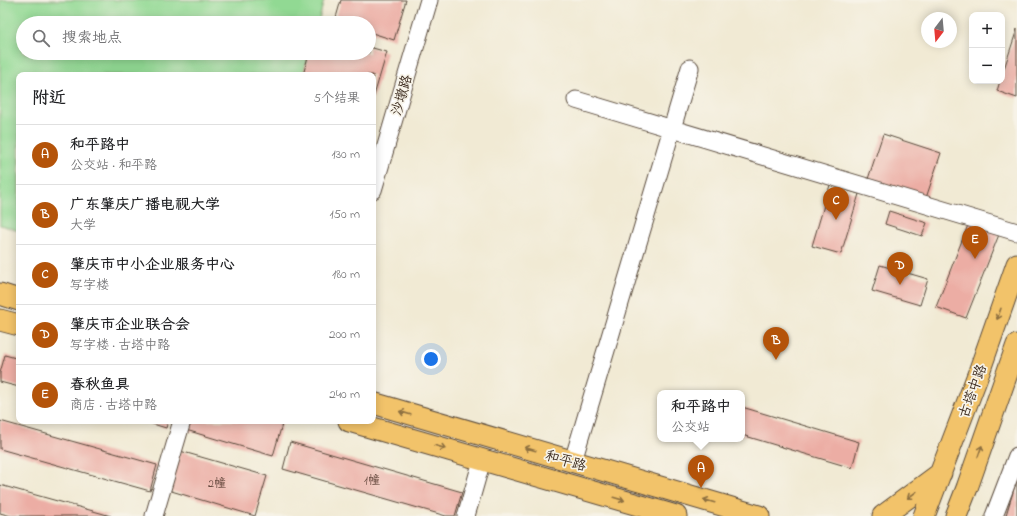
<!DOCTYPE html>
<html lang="zh">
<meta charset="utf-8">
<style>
:root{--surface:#fff;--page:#f6f6f6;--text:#202124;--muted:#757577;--line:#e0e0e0;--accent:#b45309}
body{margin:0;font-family:"Indie Flower","LXGW WenKai TC",sans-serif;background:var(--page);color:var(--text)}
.controls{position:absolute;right:12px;top:12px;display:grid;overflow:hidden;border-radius:8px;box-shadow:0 2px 10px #0003}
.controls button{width:36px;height:36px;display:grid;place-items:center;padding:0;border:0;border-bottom:1px solid var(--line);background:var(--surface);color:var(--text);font:20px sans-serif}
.compass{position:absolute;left:921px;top:12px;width:36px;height:36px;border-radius:50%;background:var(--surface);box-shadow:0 2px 10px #0003;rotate:196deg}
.you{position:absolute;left:431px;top:359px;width:14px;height:14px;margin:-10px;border:3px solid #fff;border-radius:50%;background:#1a73e8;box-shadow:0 0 0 6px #1a73e833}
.badge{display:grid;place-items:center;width:26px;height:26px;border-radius:50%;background:var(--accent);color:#fff;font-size:13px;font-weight:700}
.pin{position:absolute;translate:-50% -33px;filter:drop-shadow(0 1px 2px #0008)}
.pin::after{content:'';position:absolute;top:21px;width:14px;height:12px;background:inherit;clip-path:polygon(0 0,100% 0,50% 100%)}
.popup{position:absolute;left:657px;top:390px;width:88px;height:52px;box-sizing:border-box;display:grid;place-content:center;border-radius:8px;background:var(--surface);filter:drop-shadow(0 1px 3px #0005);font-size:13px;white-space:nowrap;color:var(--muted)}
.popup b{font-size:15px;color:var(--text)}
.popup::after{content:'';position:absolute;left:50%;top:100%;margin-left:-8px;border:8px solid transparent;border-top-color:var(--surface)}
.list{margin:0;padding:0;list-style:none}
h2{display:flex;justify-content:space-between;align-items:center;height:52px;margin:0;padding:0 16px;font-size:17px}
h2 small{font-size:13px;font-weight:400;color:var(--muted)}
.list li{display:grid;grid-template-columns:26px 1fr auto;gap:12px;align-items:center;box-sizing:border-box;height:60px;padding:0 16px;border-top:1px solid var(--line)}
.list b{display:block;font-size:15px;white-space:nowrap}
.list p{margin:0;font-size:13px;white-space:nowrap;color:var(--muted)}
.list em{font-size:13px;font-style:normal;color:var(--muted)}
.icon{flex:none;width:22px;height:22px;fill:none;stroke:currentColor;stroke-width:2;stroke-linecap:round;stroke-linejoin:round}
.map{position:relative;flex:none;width:1017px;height:516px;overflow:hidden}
.search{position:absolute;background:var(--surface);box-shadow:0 2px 10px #0003;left:16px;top:16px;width:360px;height:44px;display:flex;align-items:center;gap:10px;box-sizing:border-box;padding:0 14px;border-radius:22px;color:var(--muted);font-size:15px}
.panel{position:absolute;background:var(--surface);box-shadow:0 2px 10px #0003;left:16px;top:72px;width:360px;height:352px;border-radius:8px}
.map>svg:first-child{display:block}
</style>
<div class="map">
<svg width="1017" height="516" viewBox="0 0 1017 516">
<rect width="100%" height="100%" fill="#f7f3e8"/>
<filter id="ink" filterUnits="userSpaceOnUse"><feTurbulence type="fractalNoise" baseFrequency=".025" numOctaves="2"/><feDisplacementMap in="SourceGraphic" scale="8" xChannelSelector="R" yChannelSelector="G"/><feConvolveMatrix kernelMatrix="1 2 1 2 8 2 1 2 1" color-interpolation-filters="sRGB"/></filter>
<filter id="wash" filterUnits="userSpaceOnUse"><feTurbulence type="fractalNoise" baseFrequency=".012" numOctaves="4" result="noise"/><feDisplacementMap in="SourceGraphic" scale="16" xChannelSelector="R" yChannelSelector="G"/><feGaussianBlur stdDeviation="0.9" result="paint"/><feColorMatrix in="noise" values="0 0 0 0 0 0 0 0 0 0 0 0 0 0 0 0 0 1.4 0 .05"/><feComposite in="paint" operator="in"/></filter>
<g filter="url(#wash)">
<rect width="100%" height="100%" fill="#f1ead4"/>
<!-- green -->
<path fill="#91d993" stroke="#668258" d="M0 0H324L318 23H23V53H309L303 75H19V231L0 225Z"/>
<g id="blocks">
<!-- building -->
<path fill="#ecada4" d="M341 0H406L394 40 369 32V23H342L335 21Z
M1017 29V98L997 91 1000 81H1002V75Z
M369 47 387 52 373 99V75H303L309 53H369Z
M883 134 941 153 926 198 868 179Z
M830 185 859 194 841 254 812 246Z
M889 211 927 223 922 236 885 224Z
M970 220 1000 232 966 318 936 307Z
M880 265 928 279 920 305 872 291Z
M5 355 19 359V387L0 382V373Z
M742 407 859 442 852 468 742 435Z
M0 421 157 465 150 491 0 449Z
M143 421H168L166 428Z
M188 421H283L273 456 186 430Z
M290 442 462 492 455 516H446L283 469Z
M180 451 267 476 255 516 168 490Z
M1017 479V516H1010L1006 515Z
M0 485 111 516H11L0 513Z"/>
</g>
</g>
<g filter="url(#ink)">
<use href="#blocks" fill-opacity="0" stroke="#564739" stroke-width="1"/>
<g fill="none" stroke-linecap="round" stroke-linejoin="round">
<defs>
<path id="minor" d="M576 100 1017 232
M373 190 429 0
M573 461 690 68
M154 516 182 421
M466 516 482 460
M994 516 1017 456"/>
<path id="major" d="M0 294 19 300
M0 320 19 325
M373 403 759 516
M349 421 676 516
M883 516 941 473
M924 516 979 372 1017 264
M956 516 967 488 1017 345"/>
</defs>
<!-- minor casing -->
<use href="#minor" stroke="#564739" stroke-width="19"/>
<!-- major casing -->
<use href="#major" stroke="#564739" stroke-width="23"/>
<!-- minor -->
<use href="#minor" stroke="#fff" stroke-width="17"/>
<!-- major -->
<use href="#major" stroke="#f2c36a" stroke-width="21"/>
</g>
<!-- one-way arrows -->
<defs><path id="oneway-shaft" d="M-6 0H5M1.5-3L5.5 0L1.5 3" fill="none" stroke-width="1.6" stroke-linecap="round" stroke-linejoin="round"/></defs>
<g stroke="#8d6f40">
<use href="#oneway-shaft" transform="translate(999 314) rotate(109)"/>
<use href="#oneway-shaft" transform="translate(405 413) rotate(-164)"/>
<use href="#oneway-shaft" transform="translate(440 447) rotate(16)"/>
<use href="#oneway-shaft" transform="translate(530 449) rotate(-164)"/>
<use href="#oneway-shaft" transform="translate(980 451) rotate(-71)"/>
<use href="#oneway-shaft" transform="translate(912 495) rotate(143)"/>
<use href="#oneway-shaft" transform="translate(619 499) rotate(16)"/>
<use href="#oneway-shaft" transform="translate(709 501) rotate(-164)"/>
</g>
</g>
<g text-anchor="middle" stroke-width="3.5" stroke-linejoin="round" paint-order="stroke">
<!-- number labels -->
<g font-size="12" fill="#674b40">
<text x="372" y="484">1幢</text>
<text x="217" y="487">2幢</text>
</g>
<!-- street labels -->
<g font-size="14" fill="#3b2a1e" stroke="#f7f3e8">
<text transform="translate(401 95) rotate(-74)" y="5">沙墩路</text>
<text transform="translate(972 391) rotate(-70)" y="5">古塔中路</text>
<text transform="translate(566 460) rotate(16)" y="5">和平路</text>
</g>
</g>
</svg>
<div class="controls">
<button>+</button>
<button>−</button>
</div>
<svg class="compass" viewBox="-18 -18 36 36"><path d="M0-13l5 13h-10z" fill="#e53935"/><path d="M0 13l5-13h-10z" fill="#757577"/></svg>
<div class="you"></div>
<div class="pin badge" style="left:701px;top:488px">A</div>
<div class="popup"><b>和平路中</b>公交站</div>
<div class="pin badge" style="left:776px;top:360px">B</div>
<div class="pin badge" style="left:836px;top:220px">C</div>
<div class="pin badge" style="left:900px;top:285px">D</div>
<div class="pin badge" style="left:975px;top:259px">E</div>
<div class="search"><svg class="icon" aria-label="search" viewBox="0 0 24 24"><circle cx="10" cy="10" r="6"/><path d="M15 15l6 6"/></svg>搜索地点</div>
<section class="panel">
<h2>附近<small>5个结果</small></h2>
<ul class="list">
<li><span class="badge">A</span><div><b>和平路中</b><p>公交站 · 和平路</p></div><em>130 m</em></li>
<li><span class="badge">B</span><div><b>广东肇庆广播电视大学</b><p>大学</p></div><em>150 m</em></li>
<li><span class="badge">C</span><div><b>肇庆市中小企业服务中心</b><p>写字楼</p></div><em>180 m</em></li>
<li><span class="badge">D</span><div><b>肇庆市企业联合会</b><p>写字楼 · 古塔中路</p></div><em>200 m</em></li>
<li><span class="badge">E</span><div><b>春秋鱼具</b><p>商店 · 古塔中路</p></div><em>240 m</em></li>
</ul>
</section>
</div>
